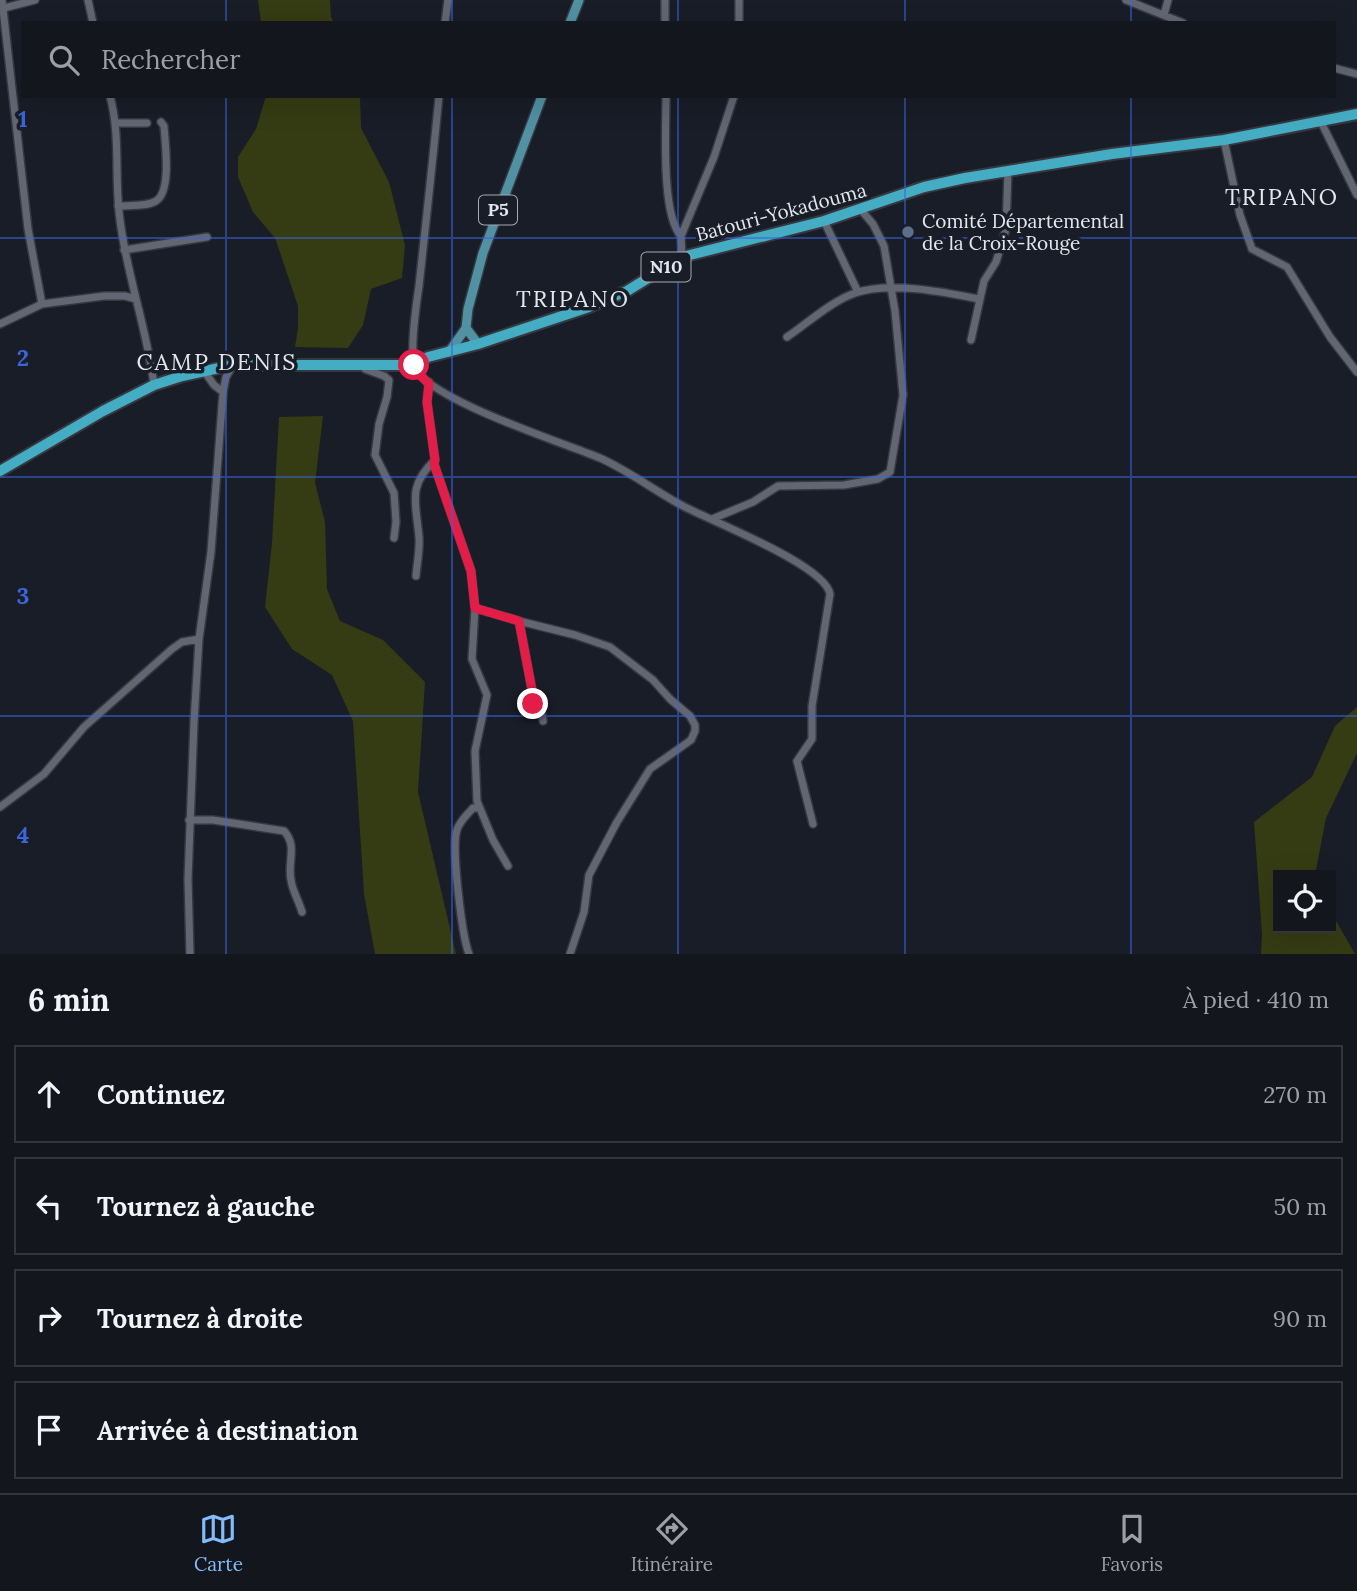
<!DOCTYPE html>
<html lang="fr">
<meta charset="utf-8">
<style>
:root{--surface:#13161d;--page:#1c1f26;--text:#f1f3f6;--muted:#9d9fa4;--line:#32353b;--accent:#83bcfb}
body{margin:0;font-family:Lora,serif;background:var(--page);color:var(--text)}
.controls{position:absolute;right:21px;bottom:21px;display:grid;overflow:hidden;border-radius:0px;box-shadow:0 7px 28px #0002}
.controls button{width:63px;height:63px;display:grid;place-items:center;padding:0;border:0;border-bottom:2px solid var(--line);background:var(--surface);color:var(--text);font:35px sans-serif}
.stop{position:absolute;width:21px;height:21px;margin:-16px;border:5px solid #e11d48;border-radius:50%;background:#fff}
.stop.end{background:#e11d48;border-color:#fff;box-shadow:0 2px 7px #0008}
.list{margin:0;padding:0;list-style:none}
h2{display:flex;justify-content:space-between;align-items:center;height:91px;margin:0;padding:0 28px;font-size:30px}
h2 small{font-size:23px;font-weight:400;color:var(--muted)}
.list li{display:grid;grid-template-columns:46px 1fr auto;gap:21px;align-items:center;box-sizing:border-box;height:98px;margin:0 14px 14px;padding:0 14px;border:2px solid var(--line);border-radius:0px}
.list b{display:block;font-size:26px;white-space:nowrap}
.list em{font-size:23px;font-style:normal;color:var(--muted)}
.icon{flex:none;width:38px;height:38px;fill:none;stroke:currentColor;stroke-width:2;stroke-linecap:round;stroke-linejoin:round}
.map{position:relative;flex:none;width:1357px;height:954px;overflow:hidden}
.search{position:absolute;background:var(--surface);box-shadow:0 7px 28px #0002;left:21px;right:21px;top:21px;height:77px;display:flex;align-items:center;gap:18px;box-sizing:border-box;padding:0 24px;border-radius:0px;color:var(--muted);font-size:26px}
.sheet{height:539px;background:var(--surface)}
nav{display:flex;justify-content:space-around;align-items:center;box-sizing:border-box;height:98px;border-top:2px solid var(--line);background:var(--surface);font-size:19px;color:var(--muted)}
nav a{display:grid;justify-items:center;gap:4px}
nav .on{color:var(--accent)}
.map>svg:first-child{display:block}
</style>
<div class="map">
<svg width="1357" height="954" viewBox="0 0 1357 954">
<rect width="100%" height="100%" fill="#191d27"/>
<!-- green -->
<path fill="#353c13" d="M258 0H330L331 17 334 23H261Z
M266 96H360L361 128 389 182 405 245 402 278 371 289 363 325 348 348 295 347 298 328V306L275 238 253 212 238 177V157L256 129Z
M323 416 315 483 325 522 327 589 340 621 383 640 425 682 418 792 456 954H375L364 894 353 721 332 675 292 649 265 607 272 543 279 417Z
M1357 707V753L1326 818 1315 875H1278V928H1331V912L1355 954H1261L1262 934 1254 822 1312 777 1335 726Z"/>
<g fill="none" stroke-linecap="round" stroke-linejoin="round">
<defs>
<path id="minor" d="M2 0 28 229 42 304
M88 0 93 23
M665 0V23
M739 0V23
M1126 0 1183 23
M0 9 35 0
M1164 15 1168 0
M445 23 448 0
M1334 68 1357 74
M110 96C121 137 114 179 120 220 127 276 147 329 154 385
M439 96C433 159 426 222 419 286 416 306 410 345 414 365 422 398 567 444 600 458 629 471 655 491 683 506 711 521 825 565 830 594L812 706V739L797 761 813 824
M666 96C666 127 661 215 681 236
M1321 122 1357 195
M115 123H147
M1224 140 1240 215 1252 249 1287 267 1330 337 1357 372
M118 206C130 205 146 207 156 201 172 191 165 143 164 126L161 122
M824 221 858 292
M124 250 207 237
M682 257 681 236 714 157 734 96
M0 324 42 304 104 296H125L136 299
M787 337C808 323 830 302 855 293 889 281 944 292 979 299
M971 340 984 281 996 262 1006 229 1008 171
M362 364 365 369 384 376 389 380 387 397 379 424 375 455 394 493 396 522 394 538
M204 371 214 385 223 392
M435 460 434 464 471 571 475 608 472 659 487 695 475 751 477 801 493 840 508 866
M712 519 753 502 778 486 844 485 878 479 890 472 903 395 895 311 884 246 873 224 861 210
M416 576C417 563 420 550 419 537 416 503 407 486 435 460L427 402 429 382
M475 608 519 621 532 690 537 696 533 704 542 714 543 721
M519 621 575 635 610 647 653 680 670 699 690 716 695 725V731L691 740 650 769 617 822 589 875 584 912 570 954
M0 807 44 774 84 727 172 649 182 642 199 639
M189 820H213L284 831C298 846 287 862 291 880 292 890 299 901 302 912
M190 954 188 879 194 722 199 639 211 552 223 392 226 377 233 365
M469 954C462 936 451 847 457 830 459 822 467 815 473 808H478"/>
<path id="major" d="M570 23 579 0
M466 328 478 344
M449 352 466 328 468 309 483 253 542 96"/>
<path id="highway" d="M0 471 103 411 154 385 182 376 233 365H414L428 357 478 344 589 307 627 291 682 257 824 221 924 187 965 178 1112 154 1224 140 1357 114"/>
</defs>
<!-- minor casing -->
<use href="#minor" stroke="#363840" stroke-width="10"/>
<!-- major casing -->
<use href="#major" stroke="#363840" stroke-width="12"/>
<!-- highway casing -->
<use href="#highway" stroke="#363840" stroke-width="14"/>
<!-- minor -->
<use href="#minor" stroke="#626673" stroke-width="7"/>
<!-- major -->
<use href="#major" stroke="#5091a3" stroke-width="9"/>
<!-- highway -->
<use href="#highway" stroke="#44adc3" stroke-width="10"/>
</g>
<g fill="none" stroke-linecap="round" stroke-linejoin="round">
<!-- route -->
<path stroke="#e11d48" stroke-width="9" d="M414 365 420 375 429 384 427 402 435 460 434 464 471 571 475 608 519 621 532 690 537 696 533 704"/>
</g>
<!-- grid -->
<path fill="none" stroke="#3b65db" stroke-width="2" stroke-opacity="0.55" d="M226 0V23M452 0V23M678 0V23M905 0V23M1131 0V23M226 96V954M452 96V954M678 96V954M905 96V954M1131 96V954M0 238H1357M0 477H1357M0 716H1357"/>
<!-- markers -->
<circle fill="#5c6f8a" stroke="#191d27" stroke-width="2.5" cx="908" cy="232" r="7"/>
<g text-anchor="middle" stroke-width="7" stroke-linejoin="round" paint-order="stroke">
<!-- shield labels -->
<g fill="#191d27" stroke="#a6aab2" stroke-width="2">
<rect x="479" y="195.5" width="38" height="29" rx="5"/>
<rect x="641.5" y="252.5" width="49" height="29" rx="5"/>
</g>
<g font-size="18" font-weight="bold" fill="#e3e6ed">
<text x="498" y="216">P5</text>
<text x="666" y="273">N10</text>
</g>
<!-- street labels -->
<g font-size="19" fill="#e3e6ed" stroke="#191d27">
<text transform="translate(781 212) rotate(-15)" y="7">Batouri-Yokadouma</text>
</g>
<!-- poi labels -->
<g font-size="19" fill="#e3e6ed" stroke="#191d27" text-anchor="start">
<text x="922" y="228">Comité Départemental<tspan x="922" dy="22">de la Croix-Rouge</tspan></text>
</g>
<!-- quarter labels -->
<g font-size="23" letter-spacing="2" fill="#e3e6ed" stroke="#191d27">
<text x="1282" y="205">TRIPANO</text>
<text x="573" y="307">TRIPANO</text>
<text x="217" y="370">CAMP DENIS</text>
</g>
</g>
<g font-size="23" text-anchor="middle" font-weight="bold" fill="#3b65db" stroke="#191d27" stroke-width="7" stroke-linejoin="round" paint-order="stroke">
<text x="23" y="127">1</text>
<text x="23" y="366">2</text>
<text x="23" y="604">3</text>
<text x="23" y="843">4</text>
</g>
</svg>
<div class="controls">
<button><svg class="icon" aria-label="locate" viewBox="0 0 24 24"><circle cx="12" cy="12" r="6"/><path d="M12 2v4M12 18v4M2 12h4M18 12h4"/></svg></button>
</div>
<div class="stop" style="left:414px;top:365px"></div>
<div class="stop end" style="left:533px;top:704px"></div>
<div class="search"><svg class="icon" aria-label="search" viewBox="0 0 24 24"><circle cx="10" cy="10" r="6"/><path d="M15 15l6 6"/></svg>Rechercher</div>
</div>
<section class="sheet">
<h2>6 min<small>À pied · 410 m</small></h2>
<ul class="list">
<li><svg class="icon" aria-label="ahead" viewBox="0 0 24 24"><path d="M12 20V5M6 11l6-6 6 6"/></svg><div><b>Continuez</b></div><em>270 m</em></li>
<li><svg class="icon" aria-label="left" viewBox="0 0 24 24"><path d="M17 20v-9H6M10 6l-5 5 5 5"/></svg><div><b>Tournez à gauche</b></div><em>50 m</em></li>
<li><svg class="icon" aria-label="right" viewBox="0 0 24 24"><path d="M7 20v-9h11M14 6l5 5-5 5"/></svg><div><b>Tournez à droite</b></div><em>90 m</em></li>
<li><svg class="icon" aria-label="arrive" viewBox="0 0 24 24"><path d="M6 21V4h12l-3 4 3 4H6"/></svg><div><b>Arrivée à destination</b></div></li>
</ul>
</section>
<nav>
<a class="on"><svg class="icon" aria-label="map" viewBox="0 0 24 24"><path d="M3 6l6-2 6 2 6-2v14l-6 2-6-2-6 2zM9 4v14M15 6v14"/></svg>Carte</a>
<a><svg class="icon" aria-label="directions" viewBox="0 0 24 24"><path d="M12 3l9 9-9 9-9-9zM9 14v-3h6M13 9l2 2-2 2"/></svg>Itinéraire</a>
<a><svg class="icon" aria-label="saved" viewBox="0 0 24 24"><path d="M7 4h10v16l-5-4-5 4z"/></svg>Favoris</a>
</nav>
